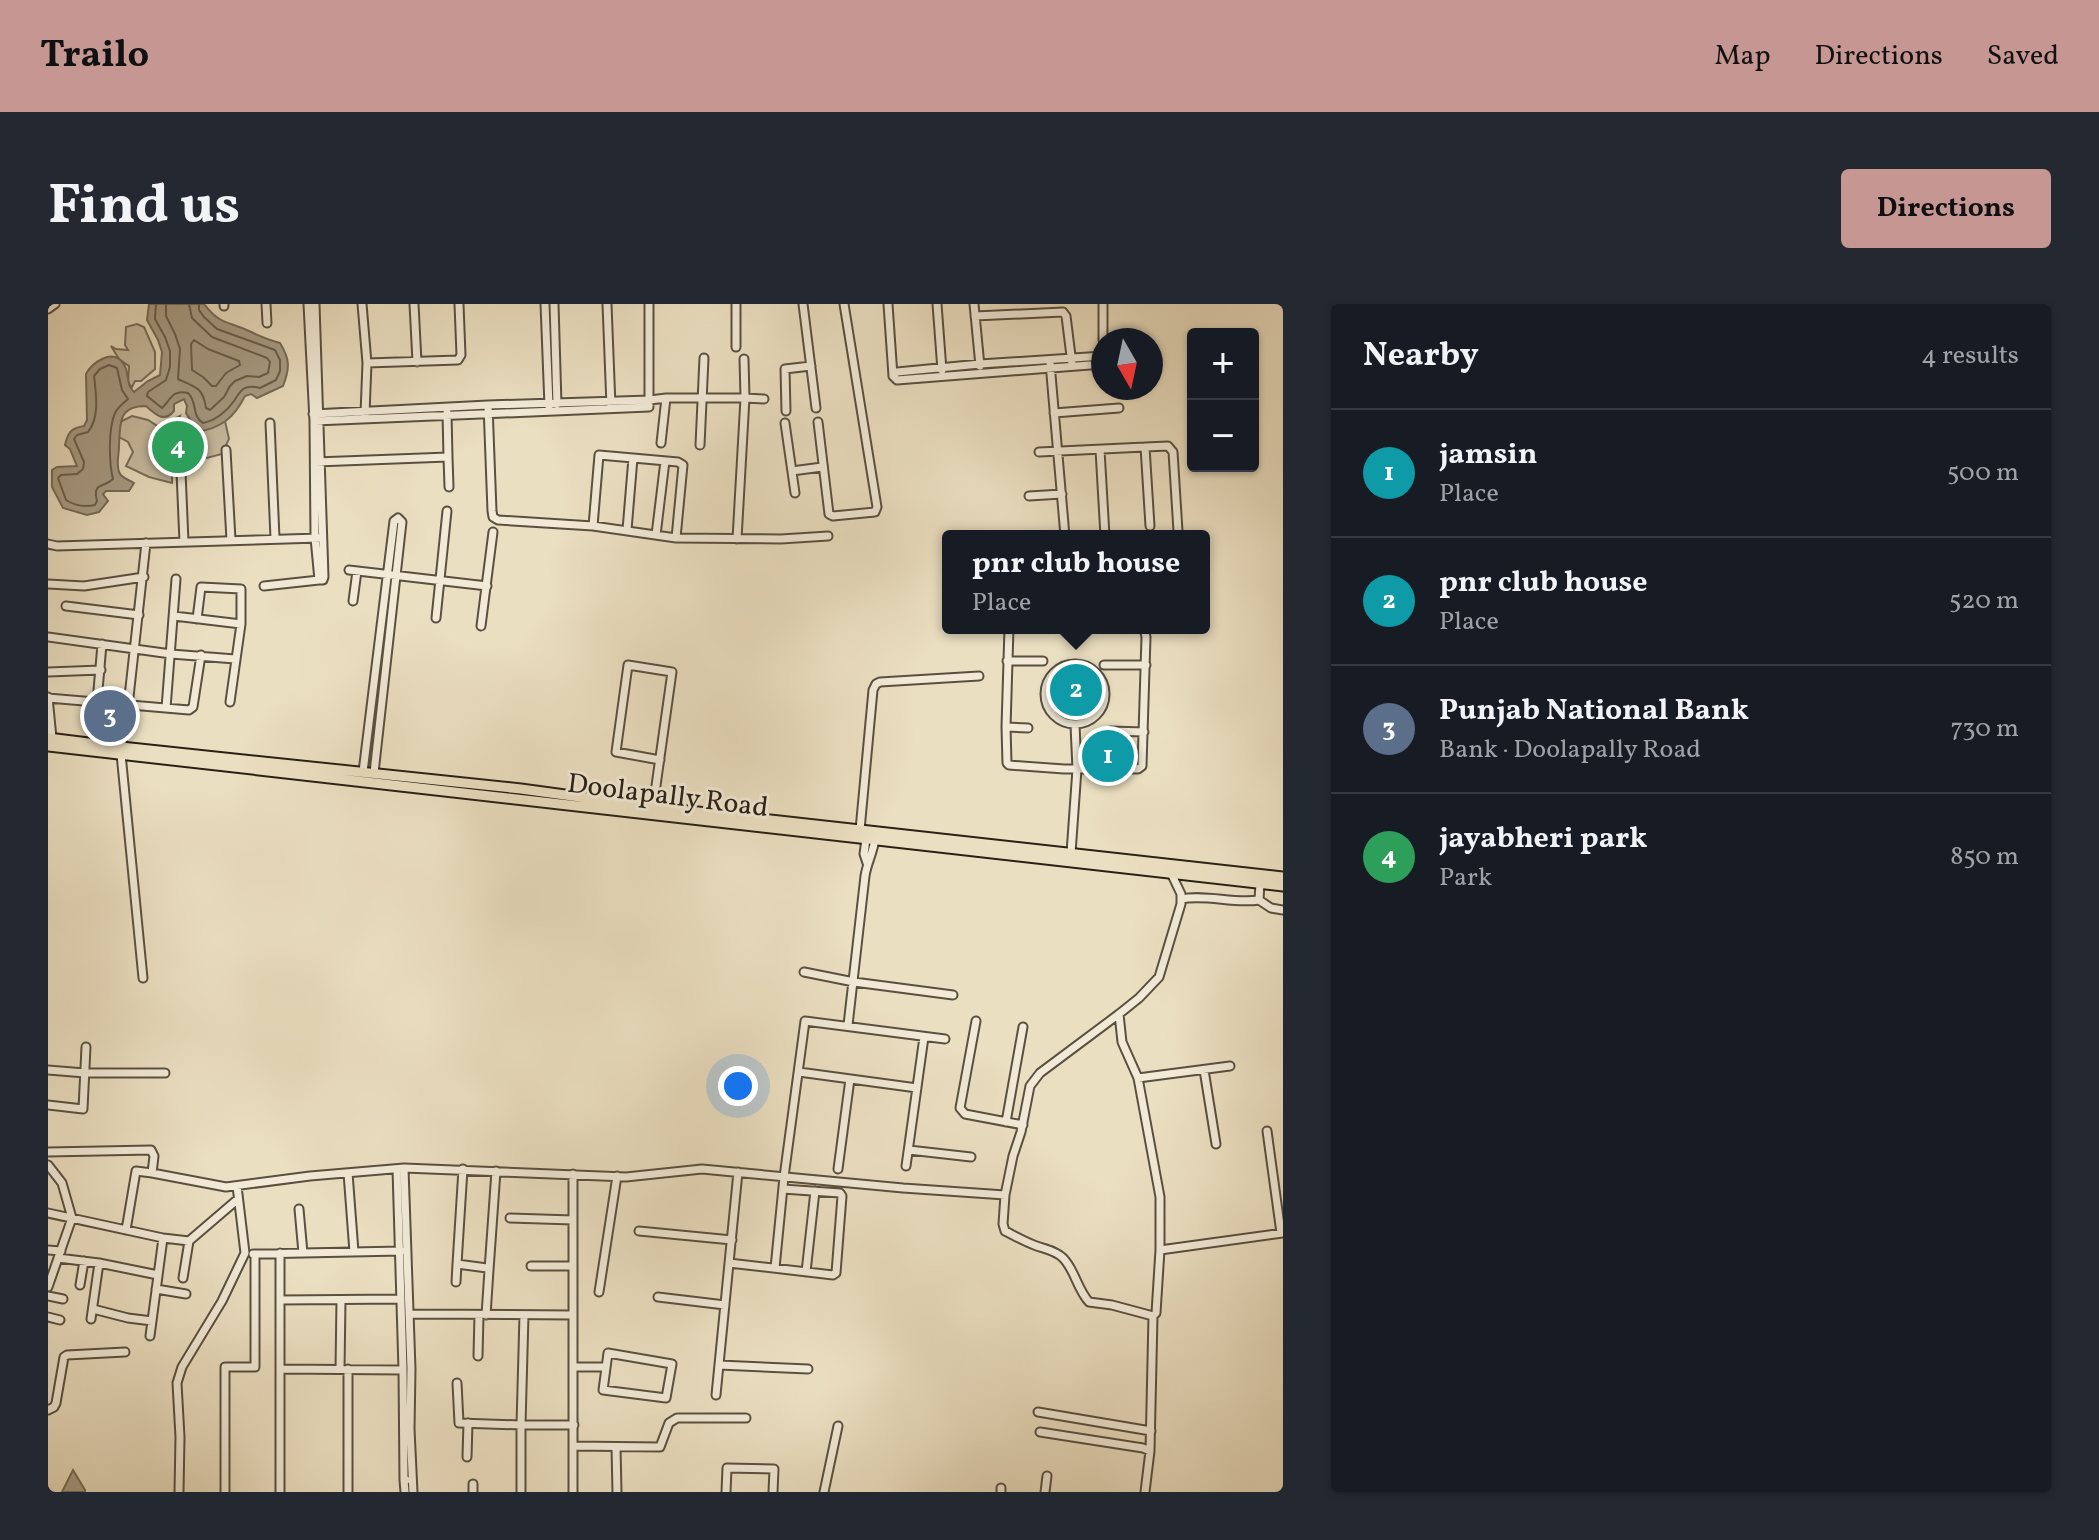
<!DOCTYPE html>
<meta charset="utf-8">
<style>
:root{--surface:#171b24;--page:#242831;--text:#f1f3f6;--muted:#9ea1a6;--line:#363941;--accent:#c59692}
body{margin:0;font-family:Vollkorn,serif;background:var(--page);color:var(--text)}
.controls{position:absolute;right:24px;top:24px;display:grid;overflow:hidden;border-radius:8px;box-shadow:0 2px 6px #0004}
.controls button{width:72px;height:72px;display:grid;place-items:center;padding:0;border:0;border-bottom:2px solid var(--line);background:var(--surface);color:var(--text);font:40px sans-serif}
.compass{position:absolute;left:1043px;top:24px;width:72px;height:72px;border-radius:50%;background:var(--surface);box-shadow:0 2px 6px #0004;rotate:171deg}
.you{position:absolute;left:690px;top:782px;width:28px;height:28px;margin:-20px;border:6px solid #fff;border-radius:50%;background:#1a73e8;box-shadow:0 0 0 12px #1a73e833}
.badge{display:grid;place-items:center;width:52px;height:52px;border-radius:50%;background:var(--accent);color:#fff;font-size:26px;font-weight:700}
.pin{position:absolute;translate:-50% -50%;border:4px solid #fff;box-shadow:0 2px 8px #0006}
.popup{position:absolute;left:894px;top:226px;width:268px;height:104px;box-sizing:border-box;display:grid;place-content:center;border-radius:8px;background:var(--surface);filter:drop-shadow(0 2px 6px #0005);font-size:26px;white-space:nowrap;color:var(--muted)}
.popup b{font-size:30px;color:var(--text)}
.popup::after{content:'';position:absolute;left:50%;top:100%;margin-left:-16px;border:16px solid transparent;border-top-color:var(--surface)}
.list{margin:0;padding:0;list-style:none}
h2{display:flex;justify-content:space-between;align-items:center;height:104px;margin:0;padding:0 32px;font-size:34px}
h2 small{font-size:26px;font-weight:400;color:var(--muted)}
.list li{display:grid;grid-template-columns:52px 1fr auto;gap:24px;align-items:center;box-sizing:border-box;height:128px;padding:0 32px;border-top:2px solid var(--line)}
.list b{display:block;font-size:30px;white-space:nowrap}
.list p{margin:0;font-size:26px;white-space:nowrap;color:var(--muted)}
.list em{font-size:26px;font-style:normal;color:var(--muted)}
.map{position:relative;flex:none;width:1235px;height:1188px;overflow:hidden;border-radius:8px}
header{display:flex;align-items:center;gap:48px;box-sizing:border-box;height:112px;padding:0 40px;background:var(--accent);color:#111}
header strong{font-size:38px}
nav{display:flex;gap:44px;margin-inline-start:auto;font-size:28px}
.intro{display:flex;align-items:center;justify-content:space-between;box-sizing:border-box;height:192px;padding:0 48px}
h1{margin:0;font-size:56px}
.button{padding:20px 36px;border-radius:8px;background:var(--accent);color:#111;font-size:28px;font-weight:700}
main{display:flex;gap:48px;padding:0 48px}
aside{flex:1;background:var(--surface);border-radius:8px;box-shadow:0 2px 6px #0004}
.map>svg:first-child{display:block}
</style>
<header>
<strong>Trailo</strong>
<nav><a>Map</a><a>Directions</a><a>Saved</a></nav>
</header>
<div class="intro"><h1>Find us</h1><a class="button">Directions</a></div>
<main>
<div class="map">
<svg width="1235" height="1188" viewBox="0 0 1235 1188">
<rect width="100%" height="100%" fill="#ebdfc1"/>
<filter id="stains"><feTurbulence type="fractalNoise" baseFrequency=".0025" numOctaves="4"/><feColorMatrix values="0 0 0 0 .2 0 0 0 0 .09 0 0 0 0 .02 0 0 0 .5 -.17"/></filter>
<radialGradient id="worn" r=".72"><stop offset=".6" stop-color="#630" stop-opacity="0"/><stop offset="1" stop-color="#630" stop-opacity=".3"/></radialGradient>
<!-- green -->
<path fill="#cabfa4" stroke="#79705d" stroke-width="2" d="M89 20 96 23 107 48V65L93 77H87L84 83 80 79 81 62 71 55 63 42 68 45 80 46 77 41 78 23Z
M84 112 100 116 111 123 132 112 130 119 142 118 148 127 177 117 181 135 174 150 124 163V179L101 173 78 162 85 148 80 138 71 133 72 118Z"/>
<!-- water -->
<path fill="#a99e87" stroke="#756c5a" stroke-width="2" d="M101 0H156C172 21 180 17 201 27 211 32 220 36 232 39 242 55 242 64 235 82L209 94 203 90 197 92C186 114 173 124 149 128L138 109 139 102 136 95 126 100V107C116 119 108 111 98 102 70 102 72 119 71 142 71 151 68 159 71 168 74 175 80 175 86 179L81 187H58L55 190 60 197 51 208 39 211 15 204 4 183V166L9 163 29 162 22 145 17 141C20 128 23 124 36 122L39 116 38 70C44 59 64 44 75 59 82 67 77 80 86 88L100 77 112 71 114 48 110 36 99 16Z
M25 1166 37 1186V1188H14Z"/>
<g fill="none" stroke-linecap="round" stroke-linejoin="round">
<!-- shore -->
<path stroke="#685f4e" stroke-width="2" d="M108 0 107 15 117 33 122 47V63L118 76 100 88 99 92 114 104C122 97 124 85 140 89 150 98 143 112 155 119 167 117 179 107 186 97 193 85 197 80 212 84L228 76 232 67V56L227 46 169 25 156 13 151 6V0
M118 0V12L127 30 132 45 130 75C146 83 155 82 158 104L162 106 176 93 182 82 187 77 199 72 211 73 220 69 222 58 219 54 164 33 144 14 141 0
M146 36 160 45 191 57 192 61 178 69 168 82H164L155 73 144 66 143 40Z
M61 61 69 64 74 86 80 95C76 99 70 103 67 109 60 125 61 159 65 175 56 184 44 178 49 197L47 201C37 203 27 202 18 196L10 174 13 171 29 170 35 165 36 158 26 135 29 131 40 128C52 113 48 90 46 72L52 65Z"/>
<defs>
<path id="minor" d="M176 0V2
M218 0 219 19
M260 0 266 117 267 234 271 276H275L276 273 267 0
M314 0 319 59 317 110
M366 0 369 58
M497 0 501 102
M506 0 509 100
M559 0 563 102
M755 0 768 104
M840 0 845 72 849 76 1055 60
M889 0 894 66
M926 0 932 62
M1055 0V36
M0 5 7 0
M927 12 1015 8 1018 12 1024 60
M688 43V0
M696 55 697 94 716 95
M319 59 410 56 413 51 411 0
M1002 59 1017 232
M845 72 849 68 932 60 1055 52
M440 101 444 207 445 213 450 216 545 222 628 234 733 235 780 232
M738 107 737 65 763 62
M1006 109 1071 104
M265 110 440 101 602 96 618 94H697L689 235
M267 117 601 103V0
M770 118 781 210 785 212 827 208 829 203 796 0
M222 119 227 234
M737 119 747 189
M613 139 618 94
M652 141 656 54
M178 146 183 236
M1052 146 1057 232
M991 148 1097 143
M400 153 401 183
M585 154 630 158 635 161 628 234
M268 158 400 153 399 109
M744 167 774 163
M133 168 136 238
M981 192 1014 190
M545 222 551 151 585 154 579 226
M1102 222 1097 143 1120 142 1125 148 1130 227
M608 231 617 157
M0 240 9 242 271 234
M301 266 439 282
M0 280 36 282 96 273
M216 282 271 276
M305 297 309 267
M18 302 91 311
M126 312 193 320
M388 314 399 207
M149 315 153 283 193 285V320L182 398
M433 322 445 228
M961 324 958 423 959 459 961 461 1016 465H1090L1094 462 1098 333 1096 324
M0 333 123 350 187 355
M959 357H995
M997 390a30 30 0 1 1 60 0a30 30 0 1 1-60 0Z
M1056 361H1098
M0 368 53 366
M0 393 4 434
M0 394 141 406 145 403 153 351
M49 398 54 340
M118 404 128 275
M958 423 980 424
M1063 427 1096 428
M73 443 80 402 98 239
M73 450 95 674
M315 468 346 217 350 214 354 218 326 469
M605 503 624 368 580 361 568 448 612 456
M812 526 825 386 828 380 832 378 931 372
M818 535 816 550 819 559
M1023 549 1029 465 1027 421
M1212 579 1211 596 1223 604 1235 606
M1133 595C1159 590 1185 600 1211 596
M756 668 806 678 905 691
M1071 710 1074 738 1090 774 1112 893V946L1108 1009 1105 1012 1102 1147 1097 1188
M928 717 912 804 917 810 975 821
M800 721 817 572C819 559 825 549 827 535
M0 766 37 769H117
M1156 766 1168 840
M751 768 869 784
M1090 774 1182 762
M0 801 35 805 38 743
M958 818 975 723
M1219 827 1233 929
M861 846 923 853
M0 848 103 846 106 852 104 869 178 883 262 872 356 864 578 873 654 865 855 884 957 891
M0 861 14 879 24 914 0 983
M858 862 876 733
M356 864 363 1065 362 1125 365 1188
M349 865 355 1066 356 1176
M415 865 409 960 439 964 441 966 438 1011
M790 865 802 775
M300 869 306 948
M251 905 255 949
M0 909 115 934 141 937 190 895
M462 914 525 916
M78 926 88 867 104 869
M591 927 684 936
M0 946 13 947
M1112 946 1235 929
M205 950 353 947
M10 954 51 959 110 971
M681 959 785 971 788 969 794 892 792 889 735 885
M483 962H524
M727 964 736 873 757 717 897 735
M441 966 448 867
M758 968 767 887
M135 974 141 937
M408 978 409 960
M32 981 36 957
M108 985 138 990
M551 988 569 872
M0 992 15 995
M610 993 677 1001
M232 996 353 995
M45 1005 80 1014 104 1017
M361 1010 524 1011
M476 1011 473 1121H526
M1105 1012 1064 1001 1041 998C1029 985 1027 966 1015 954 1007 946 996 945 986 941 976 937 967 932 957 927L955 920 957 891 965 852 973 828 982 782 992 769 1071 710 1091 694 1111 673 1133 600V590L1123 569
M0 1013 12 1016
M43 1015 51 959
M102 1032 115 934
M560 1049 624 1060 618 1094 555 1086Z
M430 1052 431 1011
M671 1061 760 1065
M525 1063H558
M232 1065 355 1066
M292 1065 293 996
M300 1065V1188
M409 1079 411 1119 473 1121V1188
M668 1091 690 868
M0 1106 6 1103 8 1099 16 1053 19 1051 77 1048
M990 1108 1103 1127
M992 1128 1095 1144 1102 1147
M525 1142 612 1143 621 1119 629 1114H698
M568 1143 569 1188
M419 1153 420 1119
M131 1188 132 1133 129 1079 134 1063 174 997 197 949 189 882
M177 1188V1063H207V950
M232 1188V949
M357 1188 356 1176H358
M425 1188V1180
M525 1188V870
M678 1188 679 1164 726 1165 725 1188
M776 1188 790 1122
M953 1188V1184
M997 1188 999 1172"/>
<path id="major" d="M0 434 73 443 473 485 605 503 1235 573
M0 442 1235 582"/>
</defs>
<!-- minor casing -->
<use href="#minor" stroke="#595041" stroke-width="11"/>
<!-- major casing -->
<use href="#major" stroke="#282016" stroke-width="13"/>
<!-- minor -->
<use href="#minor" stroke="#f2ead7" stroke-width="7"/>
<!-- major -->
<use href="#major" stroke="#ebdfc1" stroke-width="9"/>
</g>
<g text-anchor="middle" stroke-width="6" stroke-linejoin="round" paint-order="stroke">
<!-- street labels -->
<g font-size="28" fill="#282016" stroke="#f2ead7">
<text transform="translate(620 490) rotate(7)" y="10">Doolapally Road</text>
</g>
</g>
<rect width="100%" height="100%" filter="url(#stains)"/>
<rect width="100%" height="100%" fill="url(#worn)"/>
</svg>
<div class="controls">
<button>+</button>
<button>−</button>
</div>
<svg class="compass" viewBox="-18 -18 36 36"><path d="M0-13l5 13h-10z" fill="#e53935"/><path d="M0 13l5-13h-10z" fill="#9ea1a6"/></svg>
<div class="you"></div>
<div class="pin badge" style="left:1060px;top:452px;background:#0f9aa8">1</div>
<div class="pin badge" style="left:1028px;top:386px;background:#0f9aa8">2</div>
<div class="popup"><b>pnr club house</b>Place</div>
<div class="pin badge" style="left:62px;top:412px;background:#5c6f8a">3</div>
<div class="pin badge" style="left:130px;top:143px;background:#2e9e5b">4</div>
</div>
<aside>
<h2>Nearby<small>4 results</small></h2>
<ul class="list">
<li><span class="badge" style="background:#0f9aa8">1</span><div><b>jamsin</b><p>Place</p></div><em>500 m</em></li>
<li><span class="badge" style="background:#0f9aa8">2</span><div><b>pnr club house</b><p>Place</p></div><em>520 m</em></li>
<li><span class="badge" style="background:#5c6f8a">3</span><div><b>Punjab National Bank</b><p>Bank · Doolapally Road</p></div><em>730 m</em></li>
<li><span class="badge" style="background:#2e9e5b">4</span><div><b>jayabheri park</b><p>Park</p></div><em>850 m</em></li>
</ul>
</aside>
</main>
